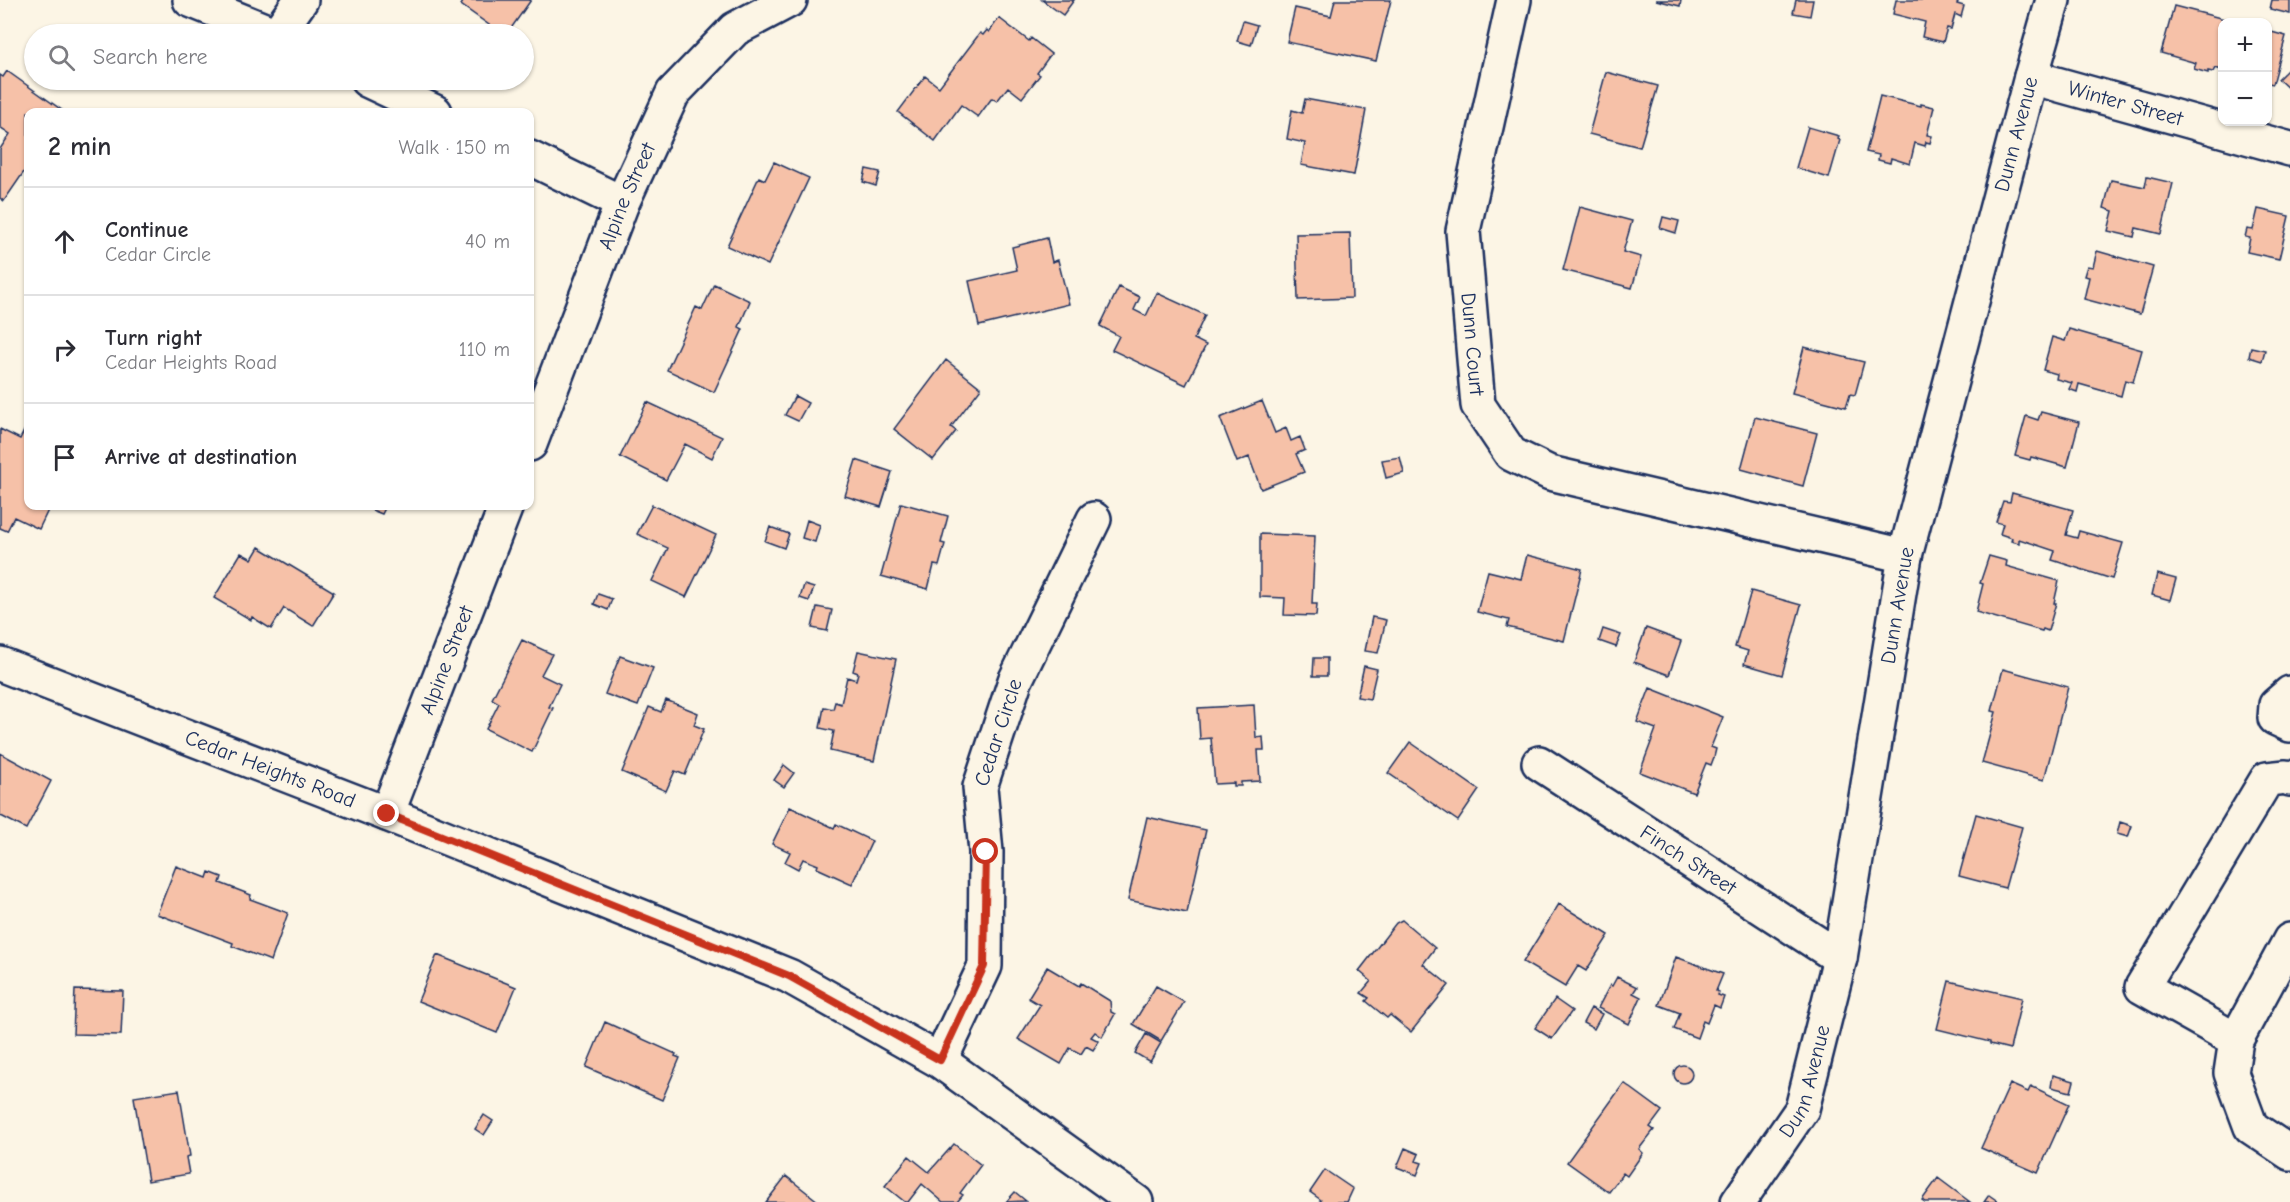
<!DOCTYPE html>
<meta charset="utf-8">
<style>
:root{--surface:#fff;--page:#f7f7f7;--text:#2b2b33;--muted:#7c7c81;--line:#e1e1e2}
body{margin:0;font-family:"Comic Neue",sans-serif;background:var(--page);color:var(--text)}
.controls{position:absolute;right:18px;top:18px;display:grid;overflow:hidden;border-radius:12px;box-shadow:0 2px 4px #0004}
.controls button{width:54px;height:54px;display:grid;place-items:center;padding:0;border:0;border-bottom:2px solid var(--line);background:var(--surface);color:var(--text);font:30px sans-serif}
.stop{position:absolute;width:18px;height:18px;margin:-14px;border:4px solid #c8321e;border-radius:50%;background:#fff}
.stop.end{background:#c8321e;border-color:#fff;box-shadow:0 2px 6px #0008}
.list{margin:0;padding:0;list-style:none}
h2{display:flex;justify-content:space-between;align-items:center;height:78px;margin:0;padding:0 24px;font-size:26px}
h2 small{font-size:20px;font-weight:400;color:var(--muted)}
.list li{display:grid;grid-template-columns:39px 1fr auto;gap:18px;align-items:center;box-sizing:border-box;height:108px;padding:0 24px;border-top:2px solid var(--line)}
.list b{display:block;font-size:22px;white-space:nowrap}
.list p{margin:0;font-size:20px;white-space:nowrap;color:var(--muted)}
.list em{font-size:20px;font-style:normal;color:var(--muted)}
.icon{flex:none;width:33px;height:33px;fill:none;stroke:currentColor;stroke-width:2;stroke-linecap:round;stroke-linejoin:round}
.map{position:relative;flex:none;width:2290px;height:1202px;overflow:hidden}
.search{position:absolute;background:var(--surface);box-shadow:0 2px 4px #0004;left:24px;top:24px;width:510px;height:66px;display:flex;align-items:center;gap:15px;box-sizing:border-box;padding:0 21px;border-radius:33px;color:var(--muted);font-size:22px}
.panel{position:absolute;background:var(--surface);box-shadow:0 2px 4px #0004;left:24px;top:108px;width:510px;height:402px;border-radius:12px}
.map>svg:first-child{display:block}
</style>
<div class="map">
<svg width="2290" height="1202" viewBox="0 0 2290 1202">
<rect width="100%" height="100%" fill="#fcf5e5"/>
<filter id="ink" filterUnits="userSpaceOnUse"><feTurbulence type="fractalNoise" baseFrequency=".0167" numOctaves="2"/><feDisplacementMap in="SourceGraphic" scale="12" xChannelSelector="R" yChannelSelector="G"/><feConvolveMatrix kernelMatrix="1 2 1 2 8 2 1 2 1" color-interpolation-filters="sRGB"/></filter>
<g filter="url(#ink)">
<!-- building -->
<path fill="#f6c1a8" stroke="#1b2f5e" stroke-width="1.5" d="M464 0H531L507 34H502L461 5Z
M1042 0H1074L1063 15Z
M1335 0H1391L1376 61 1287 42 1295 8 1331 16Z
M1656 0H1681L1680 6Z
M1796 0H1813L1810 16 1793 13Z
M1896 0H1959L1957 4 1964 6 1961 17 1955 14 1951 29 1947 28 1943 42 1922 37 1925 22 1893 14Z
M2272 0H2290V14L2270 9Z
M2174 6 2236 22H2222V70L2215 68 2213 72 2208 71V73L2194 69 2196 63 2161 53Z
M999 18 1029 41 1031 38 1051 54 1037 73 1040 75 1022 98 1008 87 997 101 992 98 978 117 961 105 935 141 898 112 925 76 939 87 980 33 983 35 987 30 989 32Z
M1243 21 1257 25 1251 45 1237 41Z
M2268 31 2286 36 2273 84 2268 83Z
M2290 67V90L2278 79Z
M7 71 63 111 61 112H28V166L4 201 0 198V149L10 134 0 127V75L3 77Z
M1606 72 1658 86 1640 147 1589 134Z
M1880 96 1921 106V104L1934 107 1927 135 1932 136 1930 143 1926 142 1925 146 1915 143 1910 164 1891 158 1890 163 1878 160 1879 155 1866 152Z
M1305 99 1366 110 1354 175 1301 165 1305 143 1287 139 1292 110 1302 113Z
M1808 127 1839 136 1838 139 1840 140 1829 178 1796 168Z
M774 162 809 178 768 265 727 246 759 177 765 180Z
M866 169 880 172 876 186 863 182Z
M2147 177 2173 183 2161 234 2136 228 2134 237 2108 231 2113 211 2104 208 2111 180 2145 187Z
M1580 207 1632 221 1623 252 1641 257 1632 288 1563 270Z
M2258 209 2289 216 2279 259 2247 252 2250 238 2245 237 2247 229 2253 230Z
M1663 217 1679 221 1676 233 1660 228Z
M1350 233 1352 298 1298 300 1296 234Z
M1047 238 1052 262 1058 260 1069 304 979 326 969 281 1017 270 1012 247Z
M2097 251 2153 267 2140 314 2084 299 2089 277 2084 276 2087 266 2093 267Z
M714 284 750 301 739 327 743 329 714 392 667 370 696 307 702 310Z
M1119 287 1140 297 1134 310 1146 316 1157 293 1205 315 1194 339 1206 345 1186 385 1112 350 1119 336 1100 326Z
M2069 329 2142 350 2133 382 2125 380 2121 396 2079 384 2077 392 2069 389 2072 383 2056 379 2057 374 2043 370 2052 337 2065 341Z
M1804 347 1864 362 1855 395 1850 394 1846 407 1792 393Z
M2251 347 2265 350 2262 361 2249 357Z
M946 360 981 388 951 427 956 431 933 460 894 429Z
M795 396 808 403 798 421 785 415Z
M1262 401 1275 433 1286 428 1291 441 1300 437 1305 450 1296 454 1304 472 1261 489 1249 457 1237 462 1220 418Z
M647 402 722 437 712 458 685 444 666 480 620 457Z
M2041 412 2079 422 2067 467 2031 457 2030 460 2015 456 2026 416 2038 420Z
M1755 417 1817 433 1803 486 1741 469Z
M28 423V506H50L39 529 14 517 7 531 0 528V429L20 439Z
M1400 457 1404 473 1386 478 1382 460Z
M856 460 892 472 881 507 845 496Z
M2012 493 2073 510 2066 535 2077 538 2079 531 2123 543 2112 579 2052 560 2055 551 2019 539V543L2011 541 2012 538 2000 534 2003 524 1996 522 2003 501 2010 502Z
M901 503 948 516 941 543 945 544 939 566 934 565 928 589 881 576Z
M652 505 716 535 686 597 652 581 668 548 637 534Z
M374 506H386L382 514 372 510Z
M807 520 820 525 815 542 802 538Z
M770 527 789 534 784 548 765 541Z
M1260 534 1315 536 1312 604H1317L1316 616 1284 615 1285 598 1260 597Z
M259 547 334 592 313 626 284 608 271 629 252 617 251 620 214 598 241 553 252 559Z
M1527 555 1582 569 1564 641 1507 627 1509 620 1477 612 1488 571 1521 579Z
M1989 556 2007 561 2006 566 2059 581 2054 603H2056L2048 631 2043 629 2042 631 1976 612 1983 584 1980 583Z
M2157 574 2176 579 2170 600 2152 595Z
M804 585 814 588 809 601 800 598Z
M1751 591 1801 605 1782 675 1744 664 1748 651 1735 647Z
M598 594 612 599 608 610 594 604Z
M817 607 832 610 827 631 812 628Z
M1372 617 1386 620 1378 653 1365 651Z
M1646 628 1681 641 1669 675 1634 662Z
M1603 629 1621 635 1616 647 1599 641Z
M522 640 552 654 541 675 560 684 549 707 553 708 532 752 486 729 499 703 492 699Z
M858 651 896 659 874 761 830 751 834 731 820 728 824 707 833 709 835 702 841 704 847 677 856 680 858 673 853 671Z
M620 656 653 668 638 706 605 694Z
M1314 658H1327V676H1313Z
M1364 666 1377 669 1370 699 1357 697Z
M2003 669 2068 687 2044 780 1982 763 1996 712 1992 711Z
M1650 688 1723 717 1711 747 1716 749 1714 757 1711 765 1706 763 1694 793 1640 772 1656 729 1637 722Z
M666 700 698 713 694 725 704 729 685 775 675 771 666 791 622 772 649 707 661 712Z
M1254 705 1256 738 1263 737 1264 750H1258L1260 781 1241 782V786H1234V783L1215 784 1211 738 1200 739 1198 708Z
M1410 742 1479 790 1458 821 1388 773Z
M0 753 51 781 26 829 1 816 0 817Z
M784 765 794 773 784 787 774 780Z
M790 807 834 828 836 824 872 841 852 884 817 868 818 865 803 859 798 869 785 862 790 852 772 844Z
M1976 814 2022 827 2005 888 1959 876Z
M1147 817 1206 830 1187 913 1128 900Z
M2120 822 2132 826 2128 837 2117 834Z
M176 866 207 878 209 872 222 877 220 883 251 895 250 899 288 913 271 961 232 946 233 943 157 914Z
M1559 904 1609 935 1586 971 1578 966 1565 987 1523 962Z
M1402 920 1435 948 1423 964 1449 985 1411 1032 1390 1015 1387 1018 1366 1001 1369 998 1361 993 1371 981 1359 971 1396 923Z
M437 955 516 987 497 1033 418 1001Z
M1676 957 1723 974 1716 991 1719 992 1718 995 1724 997 1720 1008 1714 1005 1707 1023 1703 1021 1697 1038 1674 1029 1680 1013 1659 1005Z
M1047 967 1079 986 1081 983 1110 1001 1111 1012 1115 1014 1102 1037 1095 1032 1091 1037 1099 1041 1093 1050 1086 1046 1081 1054 1070 1048 1061 1064 1018 1039 1040 1005 1028 998Z
M1617 977 1637 987 1633 993 1641 997 1629 1024 1598 1008 1610 985 1612 986Z
M1949 981 2022 998 2010 1049 1990 1044V1042L1937 1029Z
M1156 986 1184 1002 1161 1041 1133 1024Z
M75 990 123 991 121 1035 73 1034Z
M1555 999 1572 1011 1552 1039 1535 1028Z
M1591 1008 1602 1014 1594 1029 1583 1023Z
M605 1022 676 1054 675 1056 680 1058 662 1100 586 1067Z
M1146 1034 1161 1043 1150 1062 1135 1053Z
M1674 1074a9 9 0 1 1 18 0a9 9 0 1 1-18 0Z
M2053 1075 2074 1081 2071 1092 2051 1087Z
M1624 1083 1662 1111 1650 1127 1654 1130 1639 1149 1643 1153 1627 1176 1623 1173 1609 1192 1567 1162Z
M2010 1084 2028 1092 2031 1086 2069 1104 2038 1173 1981 1148Z
M179 1090 190 1156 186 1157 189 1174 148 1181 134 1097Z
M484 1115 493 1121 484 1135 475 1129Z
M954 1144 981 1165 960 1193 963 1195 957 1202H943L922 1184 908 1202H905L885 1186 909 1156 929 1172Z
M1405 1148 1419 1154 1416 1161 1422 1163 1417 1175 1397 1167Z
M1325 1170 1353 1189 1347 1202H1319L1321 1200 1310 1192Z
M786 1176 819 1202H766Z
M1938 1178 1970 1202H1925L1922 1200Z
M1015 1192 1026 1201 1006 1202Z
M1989 1195 1999 1202H1984Z"/>
<g fill="none" stroke-linecap="round" stroke-linejoin="round">
<defs>
<g id="minor">
<path d="M190 0 274 34"/>
<path id="s1" d="M1514 0 1463 231 1478 405 1511 454 1550 473 1905 556"/>
<path d="M277 34 301 0"/>
<path id="s2" d="M2031 77 2290 149"/>
<path d="M367 80 435 112"/>
<path d="M530 158 622 203"/>
<path id="s3" d="M530 444 622 203 673 93 735 29 790 0"/>
<path id="s4" d="M0 664 387 814 789 976 940 1061 1136 1202"/>
<path d="M2290 693 2276 705 2275 718 2290 725"/>
<path id="s5" d="M1539 763 1840 958"/>
<path id="s6" d="M387 814 506 506"/>
<path d="M2290 940 2236 1040 2231 1073 2251 1127 2290 1153"/>
<path d="M2236 1040 2142 987 2267 779 2286 777 2290 779"/>
<path id="s7" d="M940 1061 985 966 986 852 980 787 1015 681 1094 519"/>
<path id="s8" d="M1738 1202 1802 1109 1840 958 1905 556 2031 77 2053 0"/>
</g>
</defs>
<!-- minor casing -->
<use href="#minor" stroke="#1b2f5e" stroke-width="38"/>
<!-- minor -->
<use href="#minor" stroke="#fcf5e5" stroke-width="33"/>
</g>
</g>
<g fill="none" stroke-linecap="round" stroke-linejoin="round" filter="url(#ink)">
<!-- route -->
<path stroke="#c8321e" stroke-width="8" d="M387 814 789 976 940 1060 984 966 986 852"/>
</g>
<g text-anchor="middle" stroke-width="4.5" stroke-linejoin="round" paint-order="stroke">
<!-- street labels -->
<g font-size="21" fill="#1b2f5e" stroke="#fcf5e5">
<text dy="7" stroke="none"><textPath href="#s2" startOffset="98">Winter Street</textPath></text>
<text dy="7" stroke="none"><textPath href="#s8" startOffset="1112">Dunn Avenue</textPath></text>
<text dy="7" stroke="none"><textPath href="#s3" startOffset="266">Alpine Street</textPath></text>
<text dy="7" stroke="none"><textPath href="#s1" startOffset="350">Dunn Court</textPath></text>
<text dy="7" stroke="none"><textPath href="#s8" startOffset="626">Dunn Avenue</textPath></text>
<text dy="7" stroke="none"><textPath href="#s6" startOffset="165">Alpine Street</textPath></text>
<text dy="7" stroke="none"><textPath href="#s7" startOffset="342">Cedar Circle</textPath></text>
<text dy="7" stroke="none"><textPath href="#s4" startOffset="290">Cedar Heights Road</textPath></text>
<text dy="7" stroke="none"><textPath href="#s5" startOffset="178">Finch Street</textPath></text>
<text dy="7" stroke="none"><textPath href="#s8" startOffset="140">Dunn Avenue</textPath></text>
</g>
</g>
</svg>
<div class="controls">
<button>+</button>
<button>−</button>
</div>
<div class="stop" style="left:986px;top:852px"></div>
<div class="stop end" style="left:387px;top:814px"></div>
<div class="search"><svg class="icon" aria-label="search" viewBox="0 0 24 24"><circle cx="10" cy="10" r="6"/><path d="M15 15l6 6"/></svg>Search here</div>
<section class="panel">
<h2>2 min<small>Walk · 150 m</small></h2>
<ul class="list">
<li><svg class="icon" aria-label="ahead" viewBox="0 0 24 24"><path d="M12 20V5M6 11l6-6 6 6"/></svg><div><b>Continue</b><p>Cedar Circle</p></div><em>40 m</em></li>
<li><svg class="icon" aria-label="right" viewBox="0 0 24 24"><path d="M7 20v-9h11M14 6l5 5-5 5"/></svg><div><b>Turn right</b><p>Cedar Heights Road</p></div><em>110 m</em></li>
<li><svg class="icon" aria-label="arrive" viewBox="0 0 24 24"><path d="M6 21V4h12l-3 4 3 4H6"/></svg><div><b>Arrive at destination</b></div></li>
</ul>
</section>
</div>
